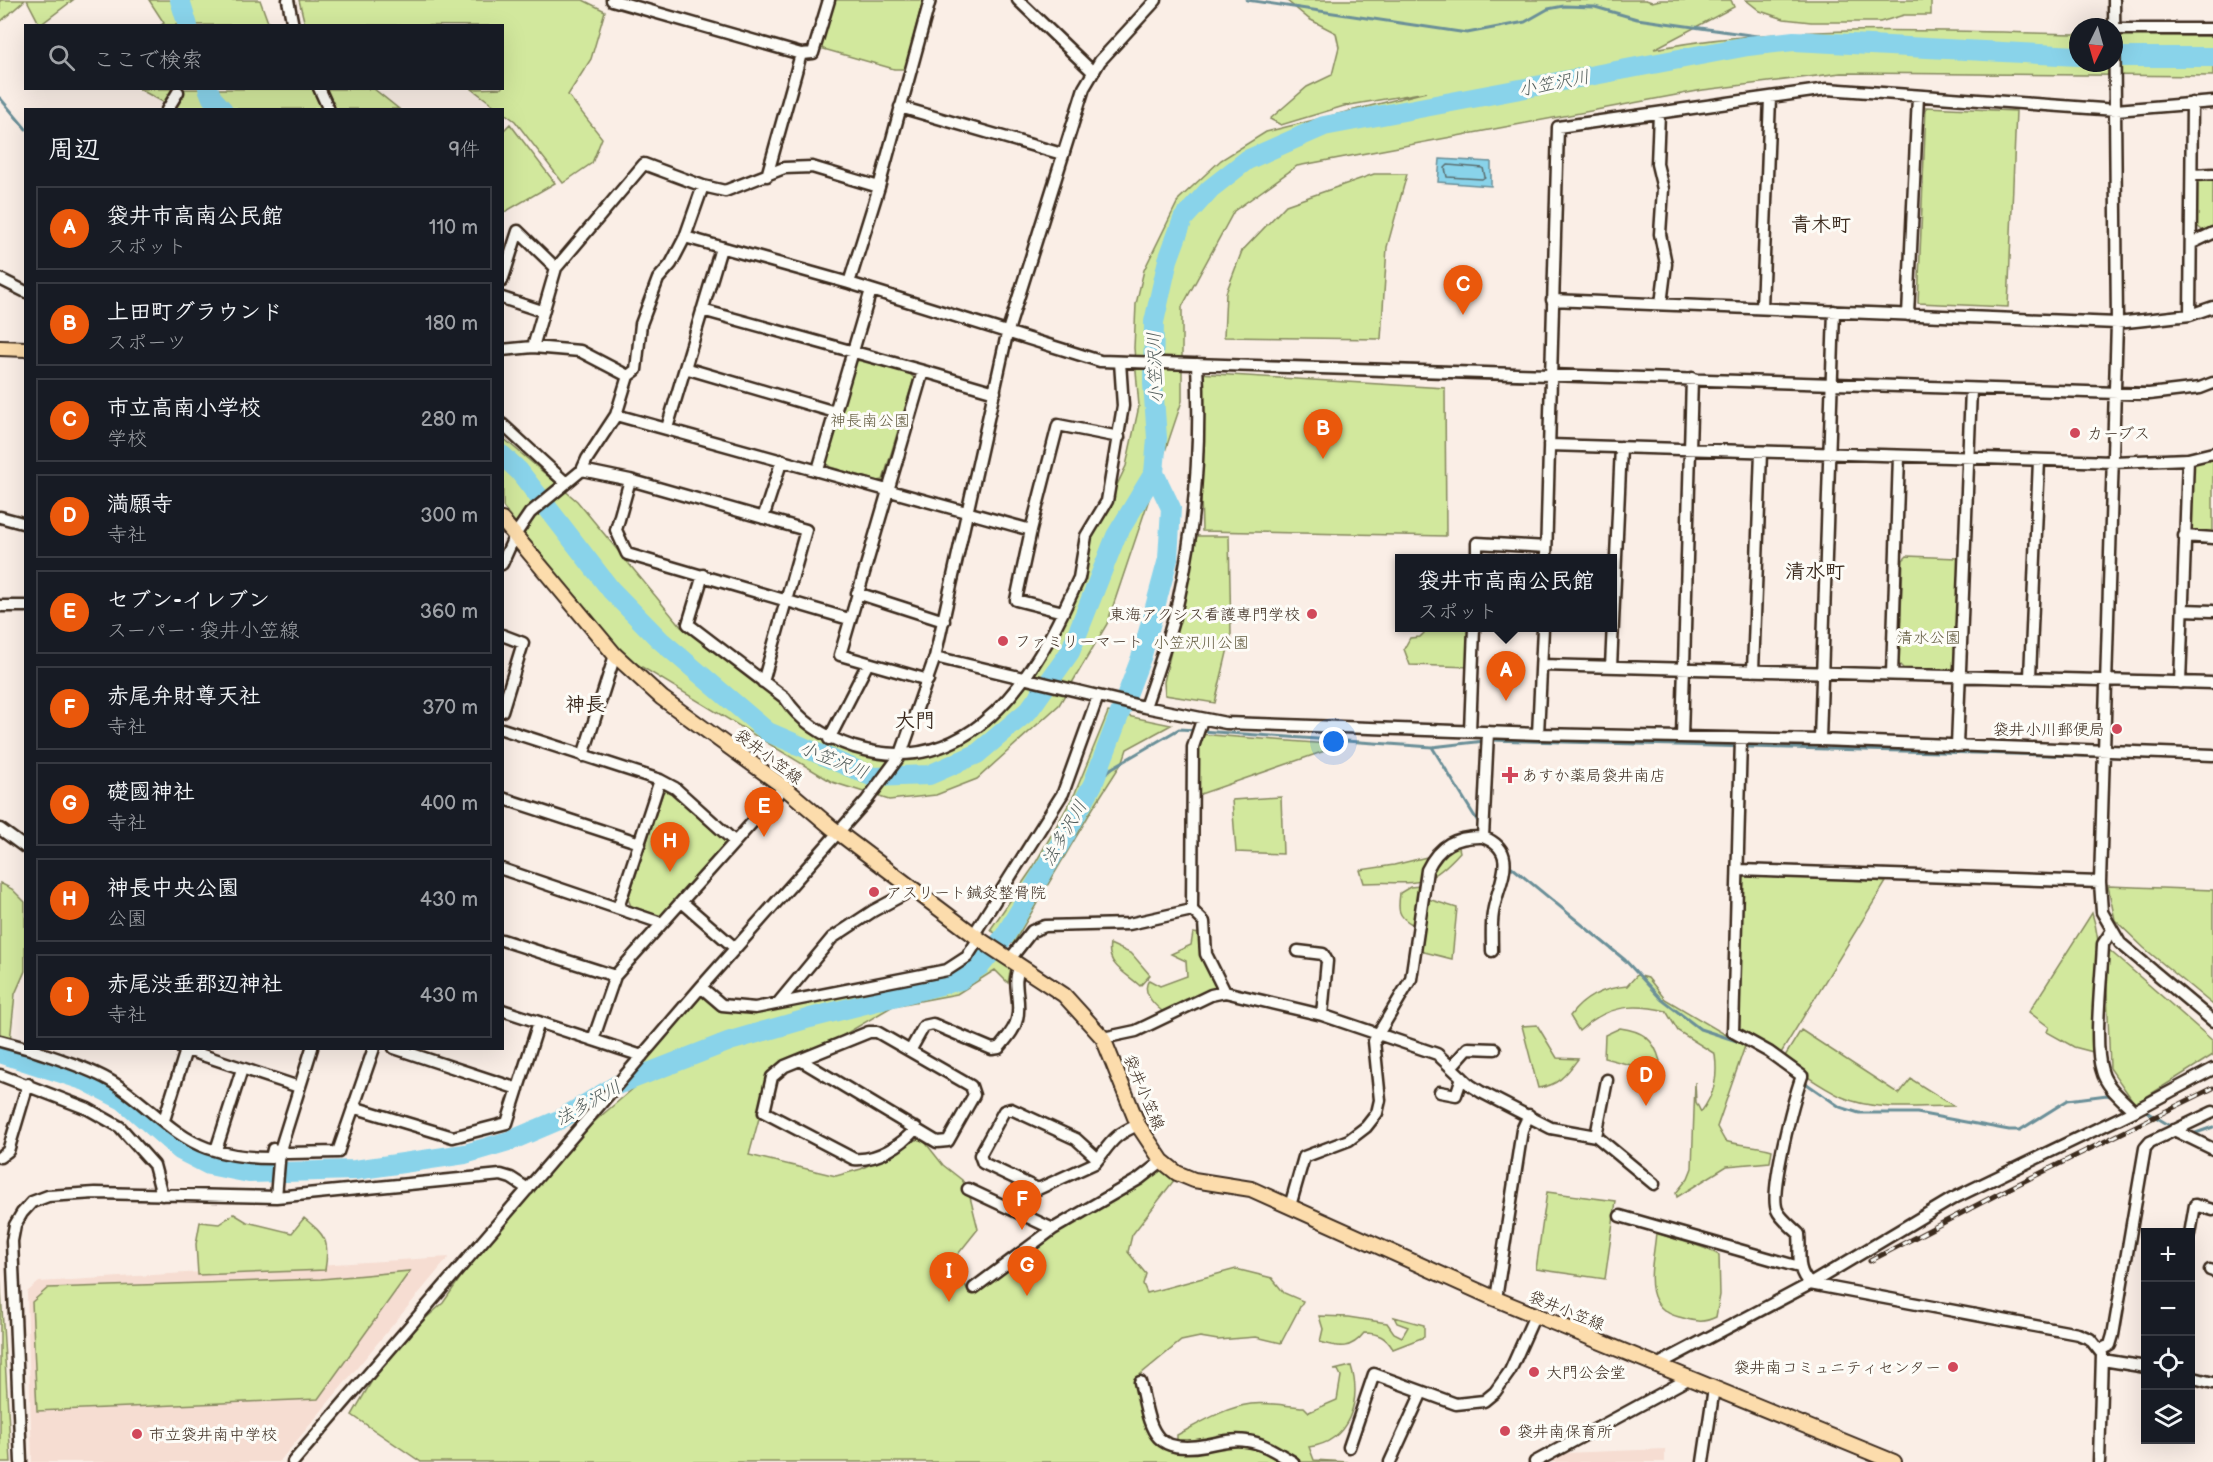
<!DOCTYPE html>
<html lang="ja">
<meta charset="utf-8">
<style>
:root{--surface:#171b24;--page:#242831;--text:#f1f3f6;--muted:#9ea1a6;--line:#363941;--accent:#ea580c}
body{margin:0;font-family:"Balsamiq Sans","Klee One",sans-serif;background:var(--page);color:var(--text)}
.controls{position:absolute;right:18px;bottom:18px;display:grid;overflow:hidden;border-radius:0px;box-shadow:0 6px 24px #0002}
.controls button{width:54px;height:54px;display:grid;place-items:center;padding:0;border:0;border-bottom:2px solid var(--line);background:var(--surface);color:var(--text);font:30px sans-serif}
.compass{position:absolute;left:2069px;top:18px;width:54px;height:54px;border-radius:50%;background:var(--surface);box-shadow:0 6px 24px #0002;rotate:185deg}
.you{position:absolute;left:1334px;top:742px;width:21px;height:21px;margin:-15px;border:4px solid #fff;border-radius:50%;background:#1a73e8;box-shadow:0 0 0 9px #1a73e833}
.badge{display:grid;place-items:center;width:39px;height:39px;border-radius:50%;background:var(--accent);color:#fff;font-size:20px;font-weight:700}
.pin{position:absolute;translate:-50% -50px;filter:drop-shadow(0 2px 3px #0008)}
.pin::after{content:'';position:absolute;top:32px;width:21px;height:18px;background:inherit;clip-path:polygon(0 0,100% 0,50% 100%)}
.popup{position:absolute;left:1395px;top:554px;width:222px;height:78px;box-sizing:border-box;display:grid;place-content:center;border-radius:0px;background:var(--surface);filter:drop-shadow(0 2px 4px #0005);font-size:20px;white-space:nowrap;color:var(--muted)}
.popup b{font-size:22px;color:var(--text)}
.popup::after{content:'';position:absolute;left:50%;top:100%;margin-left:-12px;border:12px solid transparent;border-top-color:var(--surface)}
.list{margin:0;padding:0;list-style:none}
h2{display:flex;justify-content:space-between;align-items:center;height:78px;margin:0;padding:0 24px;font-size:26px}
h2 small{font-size:20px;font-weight:400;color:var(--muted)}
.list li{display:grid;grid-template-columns:39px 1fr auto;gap:18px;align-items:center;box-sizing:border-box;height:84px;margin:0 12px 12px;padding:0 12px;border:2px solid var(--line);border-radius:0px}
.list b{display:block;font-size:22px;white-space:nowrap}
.list p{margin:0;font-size:20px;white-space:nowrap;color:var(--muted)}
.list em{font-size:20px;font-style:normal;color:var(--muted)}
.icon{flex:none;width:33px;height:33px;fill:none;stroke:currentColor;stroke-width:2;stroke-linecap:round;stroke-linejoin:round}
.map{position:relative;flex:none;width:2213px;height:1462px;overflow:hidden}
.search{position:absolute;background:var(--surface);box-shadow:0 6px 24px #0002;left:24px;top:24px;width:480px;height:66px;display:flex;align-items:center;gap:15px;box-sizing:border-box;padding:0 21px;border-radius:0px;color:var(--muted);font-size:22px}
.panel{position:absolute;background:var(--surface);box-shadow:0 6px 24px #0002;left:24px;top:108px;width:480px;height:942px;border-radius:0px}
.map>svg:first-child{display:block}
</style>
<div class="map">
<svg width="2213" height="1462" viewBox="0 0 2213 1462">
<rect width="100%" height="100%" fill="#faeee6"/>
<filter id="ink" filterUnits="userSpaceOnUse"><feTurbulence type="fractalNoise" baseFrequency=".0167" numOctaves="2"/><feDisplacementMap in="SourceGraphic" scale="12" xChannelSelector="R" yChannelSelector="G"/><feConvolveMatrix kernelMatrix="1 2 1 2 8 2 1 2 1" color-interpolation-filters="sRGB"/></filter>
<g filter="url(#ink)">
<!-- built -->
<path fill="#f6ddd2" d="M449 1257 279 1462H32L27 1292 39 1282Z
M1665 1449V1462H1551L1563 1453Z"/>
<!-- green -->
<path fill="#d2e89d" stroke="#86895e" stroke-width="1.5" d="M0 0H25L0 22Z
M27 0H73L40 25Z
M149 0H260L269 25H161L164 23Z
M299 0H583L605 11 591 59 568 95 602 138 592 163 563 183 515 121 472 89 502 88V26L305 25Z
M835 0H923L905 69H894L820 48Z
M1286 0H1646L1652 2 1660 0H1731L1734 7 1654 49C1794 23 1936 31 2078 34V63H2114V35L2213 36V76L1841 73 1703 90 1297 166 1234 211 1182 307V401L1107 624 1059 705 977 779 936 795 889 800 832 782 617 652 503 507 502 437 577 501 681 627 786 701 839 746 913 757 993 715 1046 646 1078 581 1092 537 1126 466 1139 406 1134 348 1136 304 1144 270 1179 199 1221 160 1266 132 1426 92 1344 106 1281 125 1270 119 1307 87 1332 75 1339 47 1336 33 1309 19Z
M1746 0H1931V15H1904L1880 22H1811L1784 19 1760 11Z
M139 89H374L399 109H176Z
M1926 107 2016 111 2008 307 1918 303Z
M510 124 555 183 503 213V131Z
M1374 174H1407L1387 247 1381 339 1224 337 1226 293 1242 251 1286 205Z
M2213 179V227L2203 231 2196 225 2197 180Z
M861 360 910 374 914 378 883 480 878 481 830 467 826 463 856 361Z
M1198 373 1445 388 1446 536 1202 531Z
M2213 459V533L2195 532 2189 527 2193 464Z
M1197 536H1229L1231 636 1215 703 1165 695 1164 682Z
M1907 556 1957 558 1960 563 1956 666 1950 670 1903 668 1899 664 1903 560Z
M1429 628H1474L1472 667 1410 665 1404 649 1410 638 1420 637Z
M1108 712 1171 725 1127 749 1123 761 1093 808 1013 944 990 930 1032 869 1075 793Z
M1198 734 1342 745 1192 797Z
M669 789 727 840V844L660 916 631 906 628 899 663 792Z
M1281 797 1283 854 1236 852 1232 800Z
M1457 839 1460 852C1423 893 1415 880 1364 883L1360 870 1394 865 1435 855Z
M1744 870 1886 882 1778 1058 1733 1032Z
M0 883 12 889 25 902V971L15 994 10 1041 0 1038Z
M1430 885 1428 899 1457 908 1452 959 1416 950 1420 920 1412 924C1397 916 1398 909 1400 893L1410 887Z
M2108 886 2213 890V1005L2144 948 2115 920Z
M2092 913C2106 956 2096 1008 2093 1052L2074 1047 2047 1032 2049 1027 2029 1012Z
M1193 933 1200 934 1217 988 1184 1000 1178 1007 1162 1011C1153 1004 1141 991 1149 980L1160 986 1187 976 1186 961 1171 954 1191 945Z
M979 938 1011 967 1008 983 995 970 957 994 893 1006 770 1078 749 1155 836 1176 861 1169 918 1139 924 1141 943 1165 962 1180 968 1189 978 1229 954 1259 968 1291 1053 1229 1166 1164 1175 1179 1132 1235 1128 1252 1146 1274 1143 1284 1147 1293 1236 1269 1272 1278 1284 1293 1303 1301 1281 1343 1256 1337 1218 1340 1200 1337 1181 1341 1136 1378 1158 1438 1177 1442V1435C1200 1423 1226 1407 1251 1404 1268 1402 1287 1406 1304 1407L1309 1412 1337 1400 1341 1376 1338 1370H1334L1351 1366C1362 1401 1349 1442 1309 1447L1314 1460 1348 1462H421L352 1415 390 1350 443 1303 499 1222 561 1150 635 1087 633 1073 701 987 722 1005 752 1008 947 970Z
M1110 944 1132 954 1150 975 1140 986C1126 973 1106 965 1110 944Z
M2108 949 2213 1041V1055L2135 1104 2110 1068 2106 964Z
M1637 975 1648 978 1665 999 1745 1046 1717 1127 1725 1141C1741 1146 1756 1145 1772 1150L1770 1162 1727 1166 1677 1197 1676 1193 1688 1178 1692 1168 1695 1082 1696 1102 1701 1112C1715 1093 1718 1078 1715 1054L1678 1031 1666 1011C1632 1003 1606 1006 1579 1031L1570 1016C1584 997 1602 988 1627 986Z
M1537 1025 1557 1058 1578 1059C1566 1075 1558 1086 1538 1088L1522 1026Z
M1620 1028C1643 1031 1654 1039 1660 1061L1653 1071 1604 1058 1605 1035Z
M1801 1030 1899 1094 1911 1079 1954 1106C1919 1106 1875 1112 1842 1097 1820 1087 1802 1072 1782 1061Z
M1547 1192 1616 1201 1605 1279 1536 1269Z
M234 1214 247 1222 292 1233 304 1218C326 1236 330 1241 325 1270L198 1275 196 1244 200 1222 219 1224Z
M1656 1232C1677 1242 1699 1243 1719 1255L1720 1295 1716 1317C1702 1324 1694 1321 1679 1317 1638 1307 1654 1263 1656 1232Z
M410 1271 318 1399 37 1411 32 1302 48 1288 321 1279Z
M0 1274 11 1462H0Z
M1319 1316 1348 1317 1387 1323 1394 1333 1402 1337 1408 1327 1397 1323 1394 1317 1424 1325V1337L1393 1349C1386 1337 1378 1333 1364 1333 1351 1350 1339 1348 1320 1342L1323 1329Z"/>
<!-- water -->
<path fill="#89d3ea" stroke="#6a8f98" stroke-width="1.5" d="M1440 159 1491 162V186L1438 182Z"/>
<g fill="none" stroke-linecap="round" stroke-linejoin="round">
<!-- shore -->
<path stroke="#5a6e70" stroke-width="1.5" d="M1448 165 1483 168 1485 177 1482 179 1447 177 1445 168Z"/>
<!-- stream -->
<path stroke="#6a8f98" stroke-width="3" d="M1247 0 1467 33 1525 22 1548 9 1564 6 1595 7 1637 19 1793 41
M0 98 26 129
M1201 731 1432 747 1485 741
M1491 740 2159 758
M1432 747 1480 825
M1093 784 1112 768 1179 729 1195 730
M1508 864 1625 960 1661 999 1700 1029 1746 1044
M1804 1082 1840 1107 1859 1113H1917L2009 1130H2020L2068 1100 2107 1095 2113 1097
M2144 1110 2174 1128
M2190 1135 2213 1127"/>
<!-- river -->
<path stroke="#89d3ea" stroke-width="20" d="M180 0 188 26
M2114 57H2213
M208 88 212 98 223 110
M502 455 519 471 611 590 660 640 768 732 873 777 929 775 977 754 1029 710 1070 652 1116 536 1154 473 1157 438 1153 384 1154 322 1168 260 1183 219 1210 189 1247 160 1324 126 1748 46 1794 41 2078 56
M0 1053 86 1081 123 1100 180 1150 209 1165 249 1173 355 1170 465 1154 512 1140 559 1120 617 1085 730 1041 810 1018 960 980 981 965 1004 937 1067 832 1093 784 1109 742 1142 655 1168 559 1171 508 1154 473"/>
<defs>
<path id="minor" d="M288 0 293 26
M612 0 801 54 767 176
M1018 0 1093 72
M2114 0 2117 323 2100 882 2102 912 2120 943 2213 1021
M2115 29H2213
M801 54 813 53 829 0
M319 88 329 110
M900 107 1062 154
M167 110 178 92
M1659 113 1657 164 1663 189 1660 234 1666 264 1661 304
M2192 175 2213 174
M685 237 849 283 1100 361 2149 394 2200 388 2213 383
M2192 243 2213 233
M0 279 26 292
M502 281 518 231 556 268
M849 283 879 187 930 0
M502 298 542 311
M1552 300 2117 323 2190 315 2213 307
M1762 308 1770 98
M702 310 923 371 840 655 928 680
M1908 315 1918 96
M2190 315 2192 103
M533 347 556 268 644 164 703 186 725 191 784 168 812 167 879 187
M502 350 533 347 580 351 628 376
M685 368 835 412
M923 371 995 392
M616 415 1031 530
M502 424 566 483
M667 428 721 248
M1119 437 1058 425 1031 530 1016 600 1063 612 1079 578 1086 536 1107 501 1123 406 1120 362
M1549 445 2113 462 2188 459 2213 453
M582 470 630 480 806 530 763 682
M818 470 871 290
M630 480 616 530 627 554 849 619
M0 517 26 524
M763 518 782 460
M2184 536 2213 538
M1477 558V543L1546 547
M1546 558 1558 127 1827 89 2116 110 2213 102
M502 564 515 535 530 513 582 470 587 459 616 415 628 376 636 370 641 324 658 279 671 264 685 237 703 186
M703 575 688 624 785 698C801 723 827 738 854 747 959 779 1023 695 1063 612
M857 593 944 621
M0 606H26
M2183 610 2213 611
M502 635 523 643 502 711
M935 657 1140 706 1226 723 1538 734 1820 740 2213 755
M1542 665 2213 683
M1611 667 1621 447
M1753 671 1761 452
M1892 674 1899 456
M2030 677 2039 460
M2180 683 2188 459
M1145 707C1157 671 1171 634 1179 597 1196 520 1201 443 1197 364
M502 729 660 780 675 788 735 842
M1470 731 1474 628
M1488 732 1483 837C1522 852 1497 884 1493 913 1491 925 1492 939 1492 951
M1538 734 1543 628
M1682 737 1692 378
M829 739 868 663
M1741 739 1733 1032 1769 1052 1802 1076C1794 1098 1769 1191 1777 1210 1780 1218 1792 1227 1799 1234 1801 1254 1795 1269 1810 1284L1952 1199 2134 1111 2213 1069
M1820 740 1834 311
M1957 746 1971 389
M583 756 615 655
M502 798 640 843
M0 829 26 848
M502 869 661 923
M1738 870 2100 882
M682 902 735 948
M618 908 660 780
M1192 910 1193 747 1202 720
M2111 932 2103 944C2102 976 2093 1044 2102 1071 2106 1087 2123 1100 2134 1111
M974 934 1063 793 1098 696
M502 940 615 976
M1298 951 1323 954 1327 961 1322 1015
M1010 959 1032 931 1045 926 1129 924 1192 910 1204 922 1206 954 1225 992
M701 987 722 1005 755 1008 947 970 967 957 979 938
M779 1002 832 938 873 911 914 889
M502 1010 642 1056
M1103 1038 1136 1031 1211 995 1225 992 1322 1015 1437 1054 1470 1085 1481 1092 1551 1128 1596 1136 1654 1184
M593 1040 615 976 784 787
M0 1041 26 1048
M27 1048C55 1058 84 1066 109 1080 143 1099 170 1135 207 1148 228 1155 250 1158 271 1158L273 1149 288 1153 338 1152 374 1048
M181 1048 299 1087
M394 1048 518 1089
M910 1051 924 1026 933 1024 992 1049 999 1048C1006 1039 1015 1030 1017 1019 1022 1000 1011 984 1020 966
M802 1061 937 1142 948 1141 974 1095 971 1086 877 1032H869L785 1066 772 1077 764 1112 854 1159C877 1161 902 1145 916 1128
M1452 1066 1468 1048 1495 1049
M0 1075 88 1109 120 1127 154 1165 162 1195
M1440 1092 1456 1095 1462 1077
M353 1107 453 1137 507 1123 539 1022
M164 1120 186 1050
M2174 1130 2213 1149
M1596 1136 1607 1080
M216 1150 242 1069
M0 1157 8 1151 28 1084
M1098 1159 1076 1139 1011 1109 1004 1111 980 1155 983 1163 1038 1189 1095 1163C1111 1143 1113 1135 1138 1125
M968 1189 1053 1229
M276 1197 280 1150 312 1048
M1290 1206 1304 1157 1349 1140 1366 1127 1377 1113 1380 1100 1374 1041 1411 979 1427 870C1439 845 1456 836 1483 837
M1620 1216 1799 1267
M2190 1234 2195 1205 2213 1210
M2210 1270 2213 1271
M974 1288 1053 1229 1139 1179 1162 1161
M1496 1299 1522 1130 1529 1115
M2100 1350 2110 1345 2113 1335 2145 1148 2150 1142 2213 1112
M2103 1360 2146 1367
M1657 1365 1810 1284 2078 1334 2090 1339 2102 1354 2099 1462
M2190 1377 2213 1383
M1140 1382C1151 1428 1150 1455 1206 1445 1220 1442 1233 1439 1247 1441 1264 1443 1279 1454 1293 1462
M1349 1447 1374 1374 1456 1404 1484 1401 1495 1392 1510 1371 1535 1315
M21 1462 12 1241 15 1225 22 1213 32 1202 48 1196 95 1193 276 1197 501 1175 511 1178 528 1189
M293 1462 701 987 867 800 901 754 935 657 1007 334 1084 88 1100 61 1156 0
M1390 1462 1422 1392
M1535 1462 1690 1378
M1703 1462 1714 1388"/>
<path id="major" d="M0 348 26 349
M502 520 615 655 662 698 784 787 831 827 982 941 1064 995 1103 1038 1138 1125 1162 1161 1177 1173 1194 1180 1251 1189 1496 1299 1894 1462"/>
</defs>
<!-- minor casing -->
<use href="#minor" stroke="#3b2a1e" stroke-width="15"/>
<!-- major casing -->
<use href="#major" stroke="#3b2a1e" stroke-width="18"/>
<!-- minor -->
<use href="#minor" stroke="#fdfcf7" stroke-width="10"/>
<!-- major -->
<use href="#major" stroke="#fcdcac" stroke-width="14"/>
<defs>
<path id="rail" d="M1870 1261 1998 1194 2213 1088"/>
</defs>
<!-- rail casing -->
<use href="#rail" stroke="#3b2a1e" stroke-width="5"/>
<!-- rail -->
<use href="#rail" stroke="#fdfcf7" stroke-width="3" stroke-dasharray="9" stroke-linecap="butt"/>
</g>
</g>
<!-- markers -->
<g fill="#d1495b" stroke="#fdfcf7" stroke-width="2">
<circle cx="2075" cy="433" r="6"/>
<circle cx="1312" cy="614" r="6"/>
<circle cx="1003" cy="641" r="6"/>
<circle cx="2117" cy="729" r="6"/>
<path d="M1507 766h6v6h6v6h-6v6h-6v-6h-6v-6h6z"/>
<circle cx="874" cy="892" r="6"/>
<circle cx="1953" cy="1367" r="6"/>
<circle cx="1534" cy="1372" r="6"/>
<circle cx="1505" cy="1431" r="6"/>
<circle cx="137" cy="1434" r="6"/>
</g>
<g text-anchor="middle" stroke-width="6" stroke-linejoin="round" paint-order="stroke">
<!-- park labels -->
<g font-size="16" fill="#615a3e" stroke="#fdfcf7">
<text x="870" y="426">神長南公園</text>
<text x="1929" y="643">清水公園</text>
<text x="1201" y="648">小笠沢川公園</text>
</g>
<!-- poi labels -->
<g font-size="16" fill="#3b2a1e" stroke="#fdfcf7" text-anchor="start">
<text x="2087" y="439">カーブス</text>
<text x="1300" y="620" text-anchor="end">東海アクシス看護専門学校</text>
<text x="1015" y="647">ファミリーマート</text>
<text x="2105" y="735" text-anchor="end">袋井小川郵便局</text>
<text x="1522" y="781">あすか薬局袋井南店</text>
<text x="886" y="898">アスリート鍼灸整骨院</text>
<text x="1941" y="1373" text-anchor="end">袋井南コミュニティセンター</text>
<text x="1546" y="1378">大門公会堂</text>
<text x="1517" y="1437">袋井南保育所</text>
<text x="149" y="1440">市立袋井南中学校</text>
</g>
<!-- street labels -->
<g font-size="16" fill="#3b2a1e" stroke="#fdfcf7">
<text transform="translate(769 756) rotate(37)" y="6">袋井小笠線</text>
<text transform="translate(1145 1092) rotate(67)" y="6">袋井小笠線</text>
<text transform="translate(1567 1310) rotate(22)" y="6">袋井小笠線</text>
</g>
<!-- water labels -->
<g font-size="18" font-style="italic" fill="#525d5b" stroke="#fdfcf7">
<text transform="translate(1554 83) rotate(-11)" y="6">小笠沢川</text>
<text transform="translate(1155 368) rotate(-92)" y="6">小笠沢川</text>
<text transform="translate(834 760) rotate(22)" y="6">小笠沢川</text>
<text transform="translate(1064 833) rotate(-60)" y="6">法多沢川</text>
<text transform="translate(588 1103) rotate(-29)" y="6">法多沢川</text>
</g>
<!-- quarter labels -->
<g font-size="20" font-weight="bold" fill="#3b2a1e" stroke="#fdfcf7">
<text x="1821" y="231">青木町</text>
<text x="1815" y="578">清水町</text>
<text x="585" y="711">神長</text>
<text x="915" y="727">大門</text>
</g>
</g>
</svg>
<div class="controls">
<button>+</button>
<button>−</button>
<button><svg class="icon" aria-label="locate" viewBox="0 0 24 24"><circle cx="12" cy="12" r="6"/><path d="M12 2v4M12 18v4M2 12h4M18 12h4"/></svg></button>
<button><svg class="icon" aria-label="layers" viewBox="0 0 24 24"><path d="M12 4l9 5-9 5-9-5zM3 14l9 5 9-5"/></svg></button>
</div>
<svg class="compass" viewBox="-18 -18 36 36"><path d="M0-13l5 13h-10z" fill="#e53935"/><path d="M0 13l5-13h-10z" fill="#9ea1a6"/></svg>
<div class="you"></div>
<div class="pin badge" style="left:1506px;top:701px">A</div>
<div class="popup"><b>袋井市高南公民館</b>スポット</div>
<div class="pin badge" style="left:1323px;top:459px">B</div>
<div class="pin badge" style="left:1463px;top:315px">C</div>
<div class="pin badge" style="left:1646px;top:1106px">D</div>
<div class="pin badge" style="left:764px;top:837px">E</div>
<div class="pin badge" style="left:1022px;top:1230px">F</div>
<div class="pin badge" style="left:1027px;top:1296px">G</div>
<div class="pin badge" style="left:670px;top:872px">H</div>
<div class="pin badge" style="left:949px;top:1302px">I</div>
<div class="search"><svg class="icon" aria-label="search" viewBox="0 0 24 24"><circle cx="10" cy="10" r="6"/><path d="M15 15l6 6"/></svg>ここで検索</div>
<section class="panel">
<h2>周辺<small>9件</small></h2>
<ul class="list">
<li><span class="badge">A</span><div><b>袋井市高南公民館</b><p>スポット</p></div><em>110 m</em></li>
<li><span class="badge">B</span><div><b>上田町グラウンド</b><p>スポーツ</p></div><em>180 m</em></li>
<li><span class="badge">C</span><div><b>市立高南小学校</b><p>学校</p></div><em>280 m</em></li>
<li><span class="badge">D</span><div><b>満願寺</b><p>寺社</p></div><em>300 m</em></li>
<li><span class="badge">E</span><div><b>セブン-イレブン</b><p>スーパー · 袋井小笠線</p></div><em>360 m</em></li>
<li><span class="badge">F</span><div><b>赤尾弁財尊天社</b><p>寺社</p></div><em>370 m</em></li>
<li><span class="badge">G</span><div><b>礎國神社</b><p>寺社</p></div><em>400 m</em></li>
<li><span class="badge">H</span><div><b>神長中央公園</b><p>公園</p></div><em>430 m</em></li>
<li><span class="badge">I</span><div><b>赤尾渋垂郡辺神社</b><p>寺社</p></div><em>430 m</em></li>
</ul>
</section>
</div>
